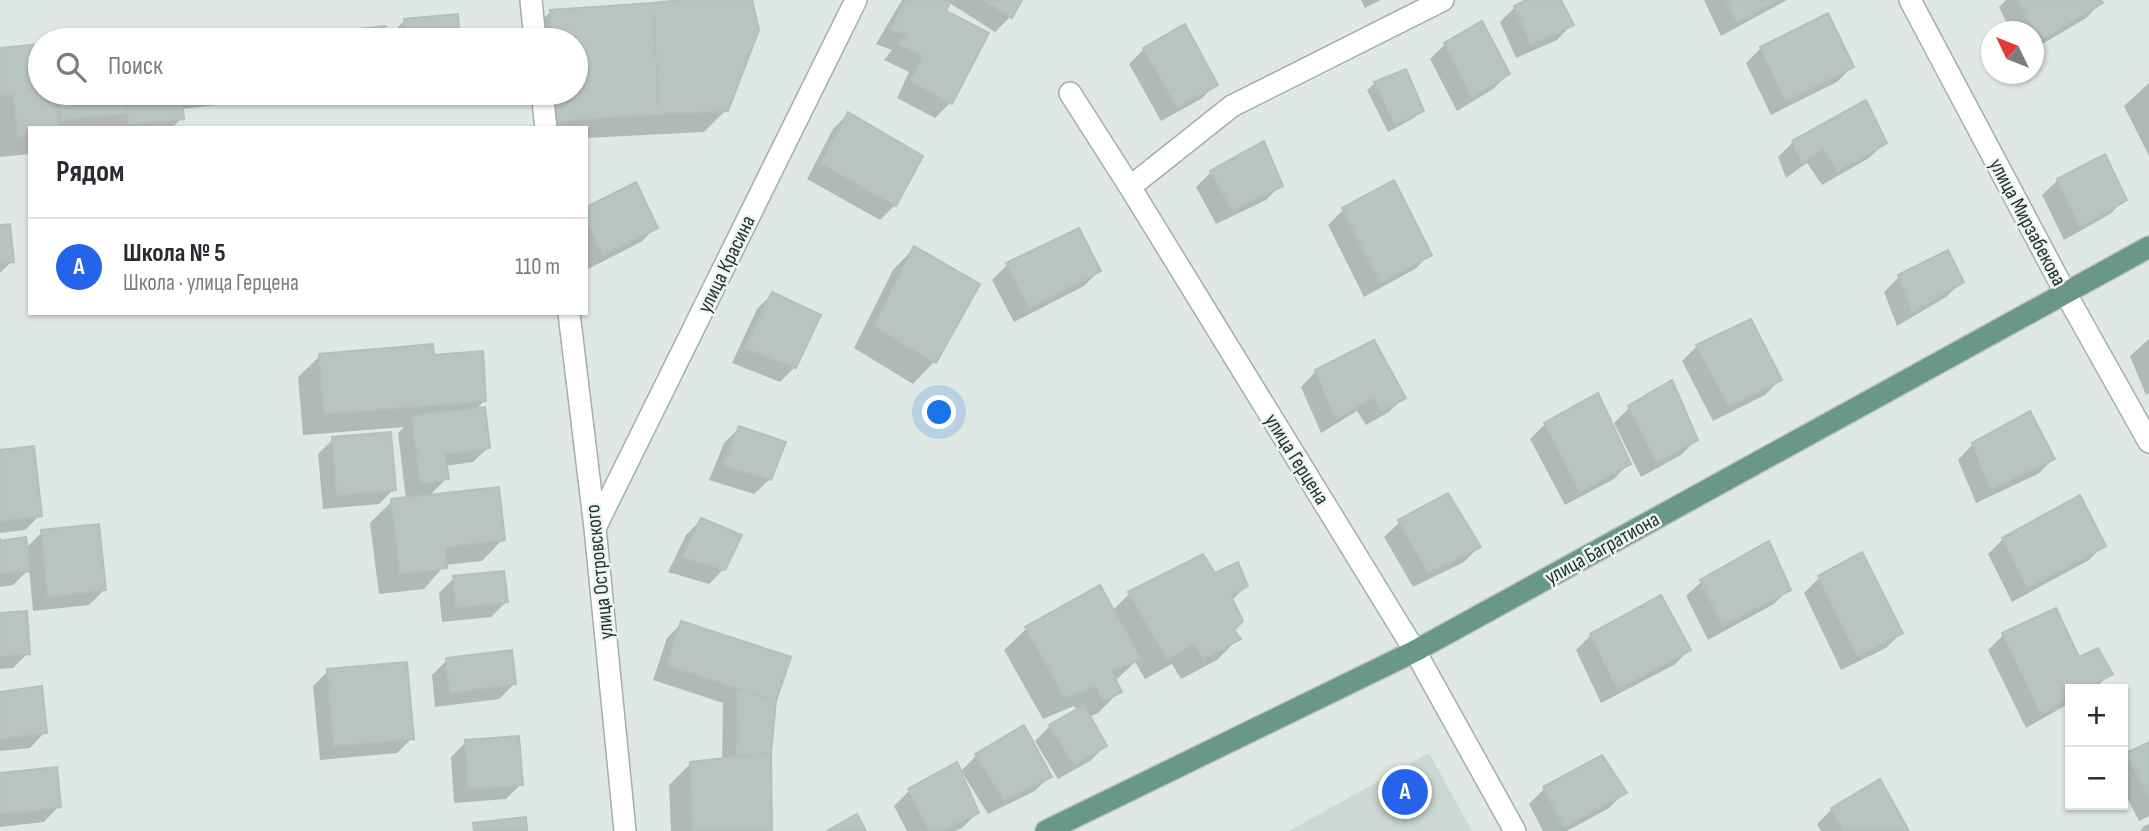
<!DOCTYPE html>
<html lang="ru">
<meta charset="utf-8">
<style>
:root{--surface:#fff;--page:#f7f7f7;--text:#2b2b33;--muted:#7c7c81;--line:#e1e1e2;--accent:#2563eb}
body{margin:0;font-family:"Sofia Sans Condensed",sans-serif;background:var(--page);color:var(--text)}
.controls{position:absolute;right:21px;bottom:21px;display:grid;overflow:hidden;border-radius:0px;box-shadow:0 2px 5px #0004}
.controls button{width:63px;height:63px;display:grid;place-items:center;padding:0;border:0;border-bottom:2px solid var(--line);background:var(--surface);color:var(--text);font:35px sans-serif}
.compass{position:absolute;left:1981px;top:21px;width:63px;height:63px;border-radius:50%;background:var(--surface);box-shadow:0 2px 5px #0004;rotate:313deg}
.you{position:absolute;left:940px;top:413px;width:24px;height:24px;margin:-18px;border:5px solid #fff;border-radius:50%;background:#1a73e8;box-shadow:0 0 0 10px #1a73e833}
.badge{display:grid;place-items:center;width:46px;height:46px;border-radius:50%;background:var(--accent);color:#fff;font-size:23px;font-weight:700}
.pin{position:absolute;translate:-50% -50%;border:4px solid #fff;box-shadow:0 2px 7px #0006}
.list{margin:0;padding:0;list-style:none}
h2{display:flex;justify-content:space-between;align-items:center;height:91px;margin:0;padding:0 28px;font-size:30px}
h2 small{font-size:23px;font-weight:400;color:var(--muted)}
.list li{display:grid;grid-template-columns:46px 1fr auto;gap:21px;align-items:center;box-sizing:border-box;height:98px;padding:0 28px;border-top:2px solid var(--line)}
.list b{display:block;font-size:26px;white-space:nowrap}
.list p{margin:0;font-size:23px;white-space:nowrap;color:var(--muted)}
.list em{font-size:23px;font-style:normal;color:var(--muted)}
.icon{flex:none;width:38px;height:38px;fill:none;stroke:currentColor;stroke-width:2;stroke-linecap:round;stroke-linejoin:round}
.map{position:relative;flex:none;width:2149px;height:831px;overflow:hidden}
.search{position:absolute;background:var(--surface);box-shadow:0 2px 5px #0004;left:28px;top:28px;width:560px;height:77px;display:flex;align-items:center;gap:18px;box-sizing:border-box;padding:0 24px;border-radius:38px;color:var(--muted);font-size:26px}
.panel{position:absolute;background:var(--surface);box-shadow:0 2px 5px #0004;left:28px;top:126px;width:560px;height:189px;border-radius:0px}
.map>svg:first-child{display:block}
</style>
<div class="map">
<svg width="2149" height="831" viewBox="0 0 2149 831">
<rect width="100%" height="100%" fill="#dfe8e3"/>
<!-- built -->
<path fill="#cdd8d2" d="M1429 753 1472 831H1289Z"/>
<!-- shadow -->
<path fill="#0003" d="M689 0H750L726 110 704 132 586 138V128H535L533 93H576V40H530L529 33 551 11Z
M902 0H1020L1010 17 995 32 948 2 944 12 950 103 935 118 897 98 909 72 884 60 892 50 876 44Z
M1361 0H1381L1365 8Z
M1529 0H1559L1572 24 1557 40 1516 58 1500 22 1515 7Z
M1704 0H1787L1721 36Z
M2006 0H2099L2101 3 2086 18 2034 49V32H2011L1999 7Z
M456 16 459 40H390L389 36 404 21Z
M385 28 386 40H349L359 30Z
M1445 44 1508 74 1493 89 1457 111 1430 59Z
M40 46V93H238L226 104 181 109 182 118 172 128H30V154L0 157V50Z
M1761 48 1852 67 1837 82 1771 115 1746 63Z
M1144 49 1216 84 1201 99 1161 121 1129 64Z
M1375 83 1422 110 1414 118 1388 132 1367 90Z
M2149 83V156L2124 106Z
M848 114 895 205 880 220 807 179 833 129Z
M1793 142 1885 143 1869 158 1822 185 1807 163 1786 178 1778 157Z
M1211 172 1281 185 1266 200 1216 224 1196 187Z
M2058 180 2125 199 2110 214 2064 240 2042 195Z
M586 208 656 227 641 242 588 269Z
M1343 210 1430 254 1415 269 1364 297 1328 225Z
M0 226 12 261 0 273Z
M914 248 977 284 934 362 913 384 854 348 893 270Z
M1007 265 1099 271 1084 286 1014 322 992 280Z
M1899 277 1962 282 1946 297 1897 326 1884 292Z
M772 294 795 367 780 382 732 363 757 309Z
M2149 339V393L2146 395 2130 356Z
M1697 346 1780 380 1765 395 1713 421 1682 361Z
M320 356 432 357 485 400 475 410 489 447 473 462 445 466 447 478 428 497 503 539 482 561 445 565 424 589 379 594 370 523 392 501 406 499 398 433 404 427 303 435 298 377Z
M1316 371 1404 397 1389 412 1366 425 1357 411 1321 433 1301 387Z
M1629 408 1696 440 1681 455 1641 477 1614 423Z
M1545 424 1629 463 1614 479 1565 505 1530 439Z
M739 428 770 479 754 494 709 480 724 443Z
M333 439 394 489 379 504 323 509 318 454Z
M1973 444 2053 459 2038 474 1976 503 1958 460Z
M0 452 40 515 25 530 0 533Z
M701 520 724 569 709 584 668 572 686 535Z
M1400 522 1479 547 1464 562 1413 587 1384 537Z
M42 532 104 590 89 605 33 611 29 569 13 585 0 587V542L26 548Z
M2003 539 2104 545 2089 560 2012 602 1988 554Z
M1861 555 1901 633 1886 648 1841 670 1804 593 1819 578Z
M1215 576 1246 586 1231 601 1232 630 1238 639 1217 660 1181 679 1172 664 1145 679 1135 662 1115 681 1120 691 1098 713 1089 717 1105 746 1090 761 1058 779 1035 741 1050 726 1077 711 1074 706 1043 719 1004 650 1026 629 1099 587 1112 611 1129 594Z
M454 578 506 602 491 617 442 622 439 593Z
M1702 581 1789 589 1774 604 1708 640 1686 596Z
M0 615 28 653 13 668 0 669Z
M682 623 774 701 769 753 770 831H671L669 785 690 764 722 760 723 703 653 680 667 638Z
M1591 635 1689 650 1674 665 1601 703 1576 650Z
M2003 635 2078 659 2111 673 2094 689H2070V703L2026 728 1988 650Z
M447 660 514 684 499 699 435 707 432 675Z
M328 671 412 738 397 753 320 760 313 686Z
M0 693 45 732 30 748 0 751Z
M466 742 521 784 506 799 454 803 451 757Z
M2149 744V816L2139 821 2123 790V759Z
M976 756 1050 776 1035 791 988 814 962 772 960 773 977 813 962 828 955 831H907L894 806 909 791 957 765 960 772Z
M0 775 59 806 44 822 0 827Z
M1544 789 1624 793 1609 808 1567 831H1543L1529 804Z
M1832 809 1907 831H1821L1817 824Z
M2149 824V831H2140L2144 826Z"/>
<!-- building -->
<path fill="#b8c5be" stroke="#b2c1b9" stroke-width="2" d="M681 0H752L759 30 728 111 659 114 653 3Z
M906 0H951L946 11 989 33 952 104 911 82 923 56 898 44 906 35 890 29Z
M984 0H1022L1012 18Z
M1526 0H1561L1574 25 1531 44 1514 6Z
M1726 0H1778L1737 22Z
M2018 0H2101L2103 3 2039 41Z
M653 3 659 114 556 121 555 93H576V40H552L550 10Z
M1828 13 1854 67 1786 101 1760 47Z
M458 14 460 40H406L404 19Z
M1482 21 1510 74 1472 97 1444 43Z
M1185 24 1218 85 1177 107 1143 48Z
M386 26 388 40H353H359L358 29Z
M238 32 239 40H186V36Z
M40 44V93H55L59 128H30V135L18 137 13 94 0 95V48Z
M1406 69 1424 111 1395 125 1374 82Z
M58 93H126L128 113 61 120Z
M126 93H181L184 119 129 124Z
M1866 100 1887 143 1838 171 1823 149 1802 164 1792 141Z
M848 112 923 156 896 206 821 163Z
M1264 141 1283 186 1232 210 1210 171Z
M2105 154 2127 200 2080 227 2057 179Z
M1394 180 1432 255 1380 283 1342 208Z
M636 182 658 228 603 255 586 220V207Z
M10 224 14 262 0 263V225Z
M1079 228 1101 271 1029 308 1006 263Z
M914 246 980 284 936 363 874 326Z
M1948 250 1964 282 1912 312 1898 275Z
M772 292 821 315 796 368 745 348Z
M1751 319 1782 380 1729 407 1696 345Z
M1374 340 1406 398 1382 411 1373 397 1336 419 1315 370Z
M433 344 434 355 483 351 486 401 324 414 319 354Z
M1672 380 1698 440 1657 463 1628 406Z
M1598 393 1631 464 1580 492 1544 423Z
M485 407 490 448 445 454 449 479 420 483 412 416Z
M2030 411 2055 459 1991 489 1972 443Z
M739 426 786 442 771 480 723 465Z
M391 432 396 490 337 495 332 437Z
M34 446 42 516 0 521V450Z
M499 487 505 540 445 547 447 568 400 574 391 499Z
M1448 493 1481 547 1428 573 1398 520Z
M2080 495 2106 546 2027 588 2002 538Z
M701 518 742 535 725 570 682 557Z
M99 524 106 590 48 597 41 530Z
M26 537 30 571 0 574V538V541Z
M1769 541 1791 590 1723 626 1700 580Z
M1862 552 1903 633 1857 656 1818 576Z
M1203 554 1215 573 1238 562 1248 586 1231 596 1243 621 1234 630 1241 639 1203 659 1194 644 1167 659 1128 592Z
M504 571 508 602 456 608 453 576Z
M1100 585 1141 659 1111 671 1122 692 1103 701 1096 686 1065 698 1025 627Z
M1661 595 1691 650 1617 689 1590 634Z
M2056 608 2079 657 2098 648 2113 674 2085 689H2070V697L2041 714 2002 633Z
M27 611 30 654 0 656V613Z
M681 621 791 657 776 701 667 665Z
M512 650 516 684 450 693 446 658Z
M407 662 414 739 334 746 327 669Z
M42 686 47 733 0 739V692Z
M737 688 776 701 771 753 736 757Z
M1084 705 1107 746 1074 765 1049 725Z
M1024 725 1052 777 1004 800 975 754Z
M519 736 523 785 468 789 465 740Z
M2149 742V797L2126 753Z
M771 753 772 831H693L690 762Z
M1602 755 1627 793 1564 827 1543 787Z
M957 762 979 813 941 831H929L908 789Z
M57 767 61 807 0 814V773Z
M1880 779 1909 831H1844L1831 808Z
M857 814 866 831H827Z
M526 817 527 831H474L473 823Z"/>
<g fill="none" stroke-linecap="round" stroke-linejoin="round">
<defs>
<path id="minor" d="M531 0 535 40
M1910 0 2066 294 2149 442
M542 93 546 128
M1070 93 1130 187 1415 651 1515 831
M1130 187 1232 106 1443 0
M569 313 595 528 625 831
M595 528 856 0"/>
<path id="major" d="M1046 831 1415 651 2149 247"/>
</defs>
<!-- minor casing -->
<use href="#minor" stroke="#a3afa9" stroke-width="24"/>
<!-- major casing -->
<use href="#major" stroke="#bdc3c0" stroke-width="24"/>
<!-- minor -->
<use href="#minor" stroke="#fff" stroke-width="21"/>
<!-- major -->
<use href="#major" stroke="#699886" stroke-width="21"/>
</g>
<g text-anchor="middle" stroke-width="5" stroke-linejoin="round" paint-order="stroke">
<!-- street labels -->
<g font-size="21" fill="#22362e" stroke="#eff5f1">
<text transform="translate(2028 222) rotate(62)" y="7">улица Мирзабекова</text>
<text transform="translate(726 264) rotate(-64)" y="7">улица Красина</text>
<text transform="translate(1297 459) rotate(58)" y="7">улица Герцена</text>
<text transform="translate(1602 548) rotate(-29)" y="7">улица Багратиона</text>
<text transform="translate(599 572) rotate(-96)" y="7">улица Островского</text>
</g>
</g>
</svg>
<div class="controls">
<button>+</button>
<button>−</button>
</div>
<svg class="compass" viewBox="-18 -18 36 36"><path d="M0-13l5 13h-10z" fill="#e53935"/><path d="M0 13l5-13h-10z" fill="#7c7c81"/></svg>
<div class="you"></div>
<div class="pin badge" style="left:1405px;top:792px">A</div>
<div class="search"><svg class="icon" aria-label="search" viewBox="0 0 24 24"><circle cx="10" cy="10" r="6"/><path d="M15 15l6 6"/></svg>Поиск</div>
<section class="panel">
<h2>Рядом<small></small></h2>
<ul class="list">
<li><span class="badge">A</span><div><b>Школа № 5</b><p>Школа · улица Герцена</p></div><em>110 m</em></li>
</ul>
</section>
</div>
